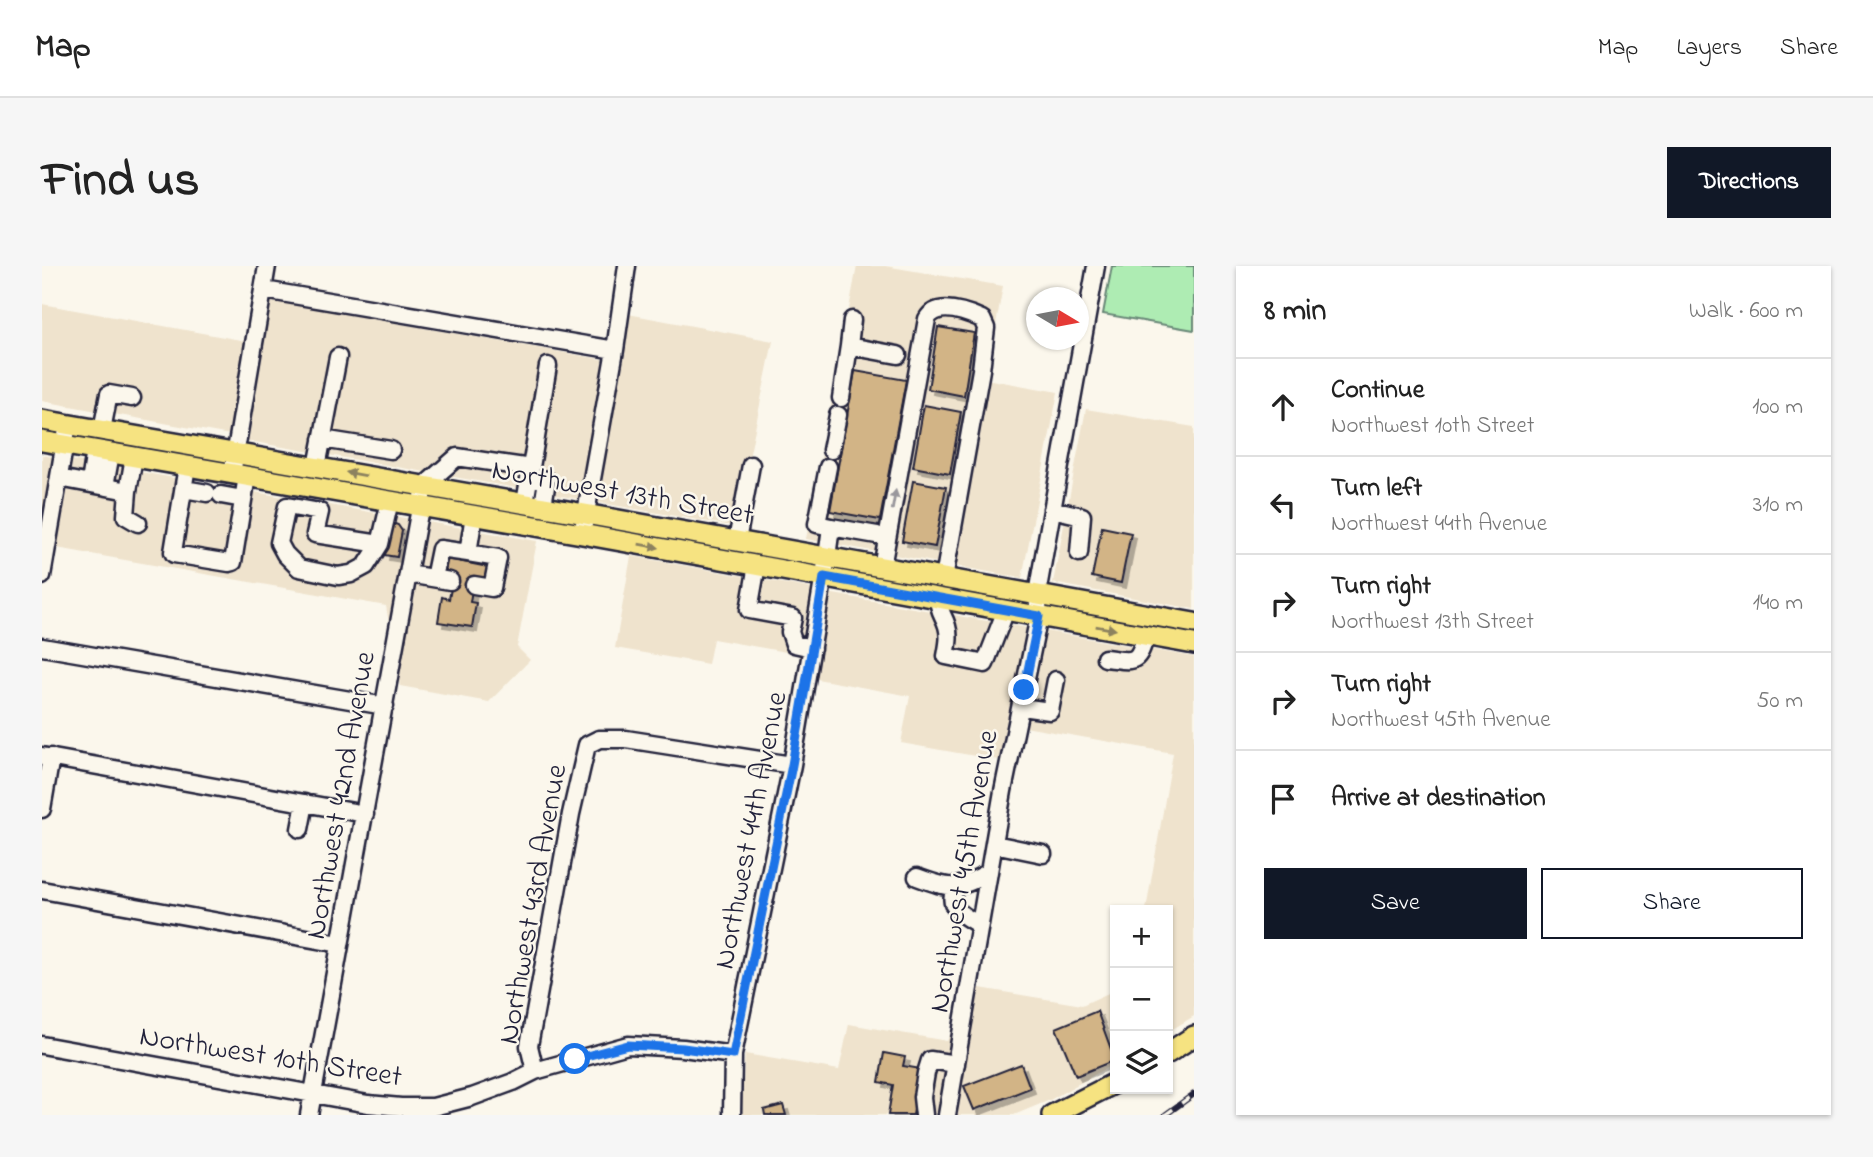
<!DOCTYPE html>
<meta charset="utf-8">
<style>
:root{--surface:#fff;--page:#f6f6f6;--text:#222;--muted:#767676;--line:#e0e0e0;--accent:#111827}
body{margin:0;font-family:"Indie Flower",sans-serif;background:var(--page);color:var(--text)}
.controls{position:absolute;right:21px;bottom:21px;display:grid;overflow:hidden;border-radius:0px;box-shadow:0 2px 5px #0004}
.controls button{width:63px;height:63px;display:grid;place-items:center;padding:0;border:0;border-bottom:2px solid var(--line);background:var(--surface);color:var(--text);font:35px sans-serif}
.compass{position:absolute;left:984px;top:21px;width:63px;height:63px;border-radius:50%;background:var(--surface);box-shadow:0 2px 5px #0004;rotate:100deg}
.stop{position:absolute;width:21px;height:21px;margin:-16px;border:5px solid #1a73e8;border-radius:50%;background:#fff}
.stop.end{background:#1a73e8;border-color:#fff;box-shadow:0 2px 7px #0008}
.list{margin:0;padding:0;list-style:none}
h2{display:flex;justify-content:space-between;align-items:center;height:91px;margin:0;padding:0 28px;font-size:30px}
h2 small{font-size:23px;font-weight:400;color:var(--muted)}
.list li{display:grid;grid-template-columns:46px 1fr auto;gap:21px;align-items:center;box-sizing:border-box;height:98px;padding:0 28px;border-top:2px solid var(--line)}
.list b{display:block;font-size:26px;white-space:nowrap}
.list p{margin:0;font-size:23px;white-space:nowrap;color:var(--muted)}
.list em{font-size:23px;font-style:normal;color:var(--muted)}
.actions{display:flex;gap:14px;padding:21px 28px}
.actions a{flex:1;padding:16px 0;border:2px solid var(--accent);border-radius:0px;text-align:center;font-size:24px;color:var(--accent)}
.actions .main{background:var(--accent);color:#fff}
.icon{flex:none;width:38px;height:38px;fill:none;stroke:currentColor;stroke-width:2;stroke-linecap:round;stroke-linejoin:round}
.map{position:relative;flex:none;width:1152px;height:849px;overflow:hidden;border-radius:0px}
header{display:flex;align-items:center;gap:42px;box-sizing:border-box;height:98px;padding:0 35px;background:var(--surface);border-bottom:2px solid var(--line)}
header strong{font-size:33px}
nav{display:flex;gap:38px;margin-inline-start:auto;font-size:24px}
.intro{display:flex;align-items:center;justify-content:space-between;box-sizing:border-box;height:168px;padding:0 42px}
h1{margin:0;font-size:49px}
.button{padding:18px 32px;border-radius:0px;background:var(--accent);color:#fff;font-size:24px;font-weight:700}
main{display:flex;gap:42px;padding:0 42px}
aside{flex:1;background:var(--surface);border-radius:0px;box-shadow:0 2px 5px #0004}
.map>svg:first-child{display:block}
</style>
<header>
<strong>Map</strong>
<nav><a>Map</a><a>Layers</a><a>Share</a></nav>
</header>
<div class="intro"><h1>Find us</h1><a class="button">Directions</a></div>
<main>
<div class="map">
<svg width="1152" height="849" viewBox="0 0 1152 849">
<defs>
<filter id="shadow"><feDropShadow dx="5" dy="5" stdDeviation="0" flood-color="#0004"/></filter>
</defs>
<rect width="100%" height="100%" fill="#fbf7ec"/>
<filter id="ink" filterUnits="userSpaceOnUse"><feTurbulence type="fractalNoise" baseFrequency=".0143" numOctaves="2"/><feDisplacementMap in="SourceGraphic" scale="14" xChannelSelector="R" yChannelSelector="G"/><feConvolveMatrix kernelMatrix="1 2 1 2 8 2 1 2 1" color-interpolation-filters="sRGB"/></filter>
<g filter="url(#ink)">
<!-- built -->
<path fill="#efe3cd" d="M815 0H843L961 20 944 113 1016 126 980 312 764 273Z
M230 35 564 94 586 48 731 75 706 197H702L690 260 207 175 188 169 0 135V38L204 75Z
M1044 143 1152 161V343L1011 317Z
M0 189 495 275 475 381 488 394 447 436 358 420 344 340 15 282 0 285Z
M589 290 767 322 791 328 1152 391V750L1126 766V644H1104L1131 487 977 460 956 494 859 477 868 430 775 413 755 388 671 373 666 398 573 382Z
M932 721 1040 739 1073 724V797L1008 834 972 849H699L703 788 797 804 807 758 905 775Z"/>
<!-- green -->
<path fill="#aeecb3" stroke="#688777" stroke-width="2" d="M1070 0H1152V64L1061 48Z"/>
<!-- building -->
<path fill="#d2b486" stroke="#22223b" stroke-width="2" filter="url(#shadow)" d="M896 61 932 67 922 130 886 123Z
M813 105 864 114 838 254 788 245Z
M882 139 919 146 908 208 871 201Z
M871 215 904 221 893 281 860 275Z
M353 258 356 259 360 265 355 291 342 289 347 262Z
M1060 261 1089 267 1079 317 1050 311Z
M401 292 446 301 444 312 432 311 428 336 434 337 430 361 396 356 400 331 407 333 412 307 399 305Z
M1055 745 1073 794 1034 810 1014 762Z
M842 787 863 791 861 800 879 803 871 849H846L851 819 837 816Z
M979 798 988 822 932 844 922 820Z
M741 839 744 849H723L722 844Z"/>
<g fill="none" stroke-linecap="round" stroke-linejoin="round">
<defs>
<path id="minor" d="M222 24 573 84
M807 80 810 54
M799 132 807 80 856 89
M60 164 67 128 90 132
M280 173 349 184
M789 184 796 149
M145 200 131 286 132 288 187 297 191 296 205 210
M275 201 296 91
M786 201 775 258 789 261
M190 208 225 0
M487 211 505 214 501 240
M17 212 86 225 92 191
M48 217 53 184
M63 220 69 187
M142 223 165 227
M86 225 84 250 96 257
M179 229 201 233
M483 237 506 100
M1010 243 1040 250 1037 287
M542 258 573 84 585 0
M695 275 709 199
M338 278 273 268 278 246 245 240 237 277 243 288 257 302 296 310 309 308 324 300 338 278 348 235
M715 299 707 344 751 352 748 366 752 378 770 382
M840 301 885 53C895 35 924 46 940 53L944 62 939 104 902 312
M366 308 408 315
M0 310 26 158
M392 312 398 283 426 287
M432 319 450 322 456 292 426 287 432 249
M896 332C897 347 901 347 905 360 908 370 906 379 904 390L943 398 964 344
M0 381 343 440
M1063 392C1092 395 1095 400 1104 369
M979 441 1008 445 1014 414
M0 490 323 548
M0 543 9 491
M258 563 263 537
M952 578 1001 588
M875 611C910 624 915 624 947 606
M0 624 298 678
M911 629C907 644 926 652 937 659
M0 779 326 838 359 841H391L430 831 471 816 493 805 586 779 641 782 691 789
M493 805 487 780 529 548 545 479 557 473H584L750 499
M267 849 382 220 415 191 489 202
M690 849 691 789 750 499 785 291 789 261 835 269
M882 849 880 831 884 807 888 794 914 798
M905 849 961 525 997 350 995 328 1054 0"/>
<path id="major" d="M0 154 543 248 1152 357
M0 175 540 268 1152 378
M1126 787 1152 770
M1010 849 1073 817"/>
</defs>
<!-- minor casing -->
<use href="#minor" stroke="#22223b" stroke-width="21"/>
<!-- major casing -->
<use href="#major" stroke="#22223b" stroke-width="24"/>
<!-- minor -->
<use href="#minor" stroke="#fbf7ec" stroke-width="16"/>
<!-- major -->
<use href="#major" stroke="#f6e381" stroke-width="19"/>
<defs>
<path id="rail" d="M1123 849 1152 828"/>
</defs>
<!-- rail casing -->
<use href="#rail" stroke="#22223b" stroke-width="6"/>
<!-- rail -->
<use href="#rail" stroke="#fbf7ec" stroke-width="3.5" stroke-dasharray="10" stroke-linecap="butt"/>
</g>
<!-- one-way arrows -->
<defs><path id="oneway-solid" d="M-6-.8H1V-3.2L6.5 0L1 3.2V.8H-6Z" transform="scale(1.75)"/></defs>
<g fill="#8c825e">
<use href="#oneway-solid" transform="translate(314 208) rotate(-170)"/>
<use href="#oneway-solid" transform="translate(607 280) rotate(10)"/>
<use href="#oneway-solid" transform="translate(1064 362) rotate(10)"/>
</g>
<use fill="#99979c" href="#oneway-solid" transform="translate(852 234) rotate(-80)"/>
</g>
<g fill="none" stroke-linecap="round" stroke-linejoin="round" filter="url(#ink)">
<!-- route -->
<path stroke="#1a73e8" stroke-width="9" d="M533 793 586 779 641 782 691 789 750 499 782 311 997 350 982 424"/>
</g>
<g text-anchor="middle" stroke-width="5" stroke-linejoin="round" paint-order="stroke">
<!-- street labels -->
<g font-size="30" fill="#22223b" stroke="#fbf7ec">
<text transform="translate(581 225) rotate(10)" y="10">Northwest 13th Street</text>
<text transform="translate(297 529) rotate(-80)" y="10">Northwest 42nd Avenue</text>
<text transform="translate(707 564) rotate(-79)" y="10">Northwest 44th Avenue</text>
<text transform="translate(920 605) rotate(-80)" y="10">Northwest 45th Avenue</text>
<text transform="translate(489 638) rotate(-80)" y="10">Northwest 43rd Avenue</text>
<text transform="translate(229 789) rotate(9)" y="10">Northwest 10th Street</text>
</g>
</g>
</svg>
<div class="controls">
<button>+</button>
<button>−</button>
<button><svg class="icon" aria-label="layers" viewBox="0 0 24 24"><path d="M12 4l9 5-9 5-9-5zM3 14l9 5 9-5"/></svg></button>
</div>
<svg class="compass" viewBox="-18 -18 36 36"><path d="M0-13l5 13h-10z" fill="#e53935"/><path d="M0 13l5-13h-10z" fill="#767676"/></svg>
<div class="stop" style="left:533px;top:793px"></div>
<div class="stop end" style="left:982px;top:424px"></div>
</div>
<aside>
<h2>8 min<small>Walk · 600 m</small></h2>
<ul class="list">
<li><svg class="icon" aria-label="ahead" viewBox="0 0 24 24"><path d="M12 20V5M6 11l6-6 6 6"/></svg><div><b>Continue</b><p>Northwest 10th Street</p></div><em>100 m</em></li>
<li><svg class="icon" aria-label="left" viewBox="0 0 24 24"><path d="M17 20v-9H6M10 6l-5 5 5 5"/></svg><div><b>Turn left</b><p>Northwest 44th Avenue</p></div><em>310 m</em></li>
<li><svg class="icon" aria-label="right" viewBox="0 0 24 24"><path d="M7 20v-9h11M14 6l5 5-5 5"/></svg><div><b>Turn right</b><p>Northwest 13th Street</p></div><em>140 m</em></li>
<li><svg class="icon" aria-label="right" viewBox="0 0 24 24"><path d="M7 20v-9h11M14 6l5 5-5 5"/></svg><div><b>Turn right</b><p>Northwest 45th Avenue</p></div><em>50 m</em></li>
<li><svg class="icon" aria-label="arrive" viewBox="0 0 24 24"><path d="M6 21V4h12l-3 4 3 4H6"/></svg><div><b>Arrive at destination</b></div></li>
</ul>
<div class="actions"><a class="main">Save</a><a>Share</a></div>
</aside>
</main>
